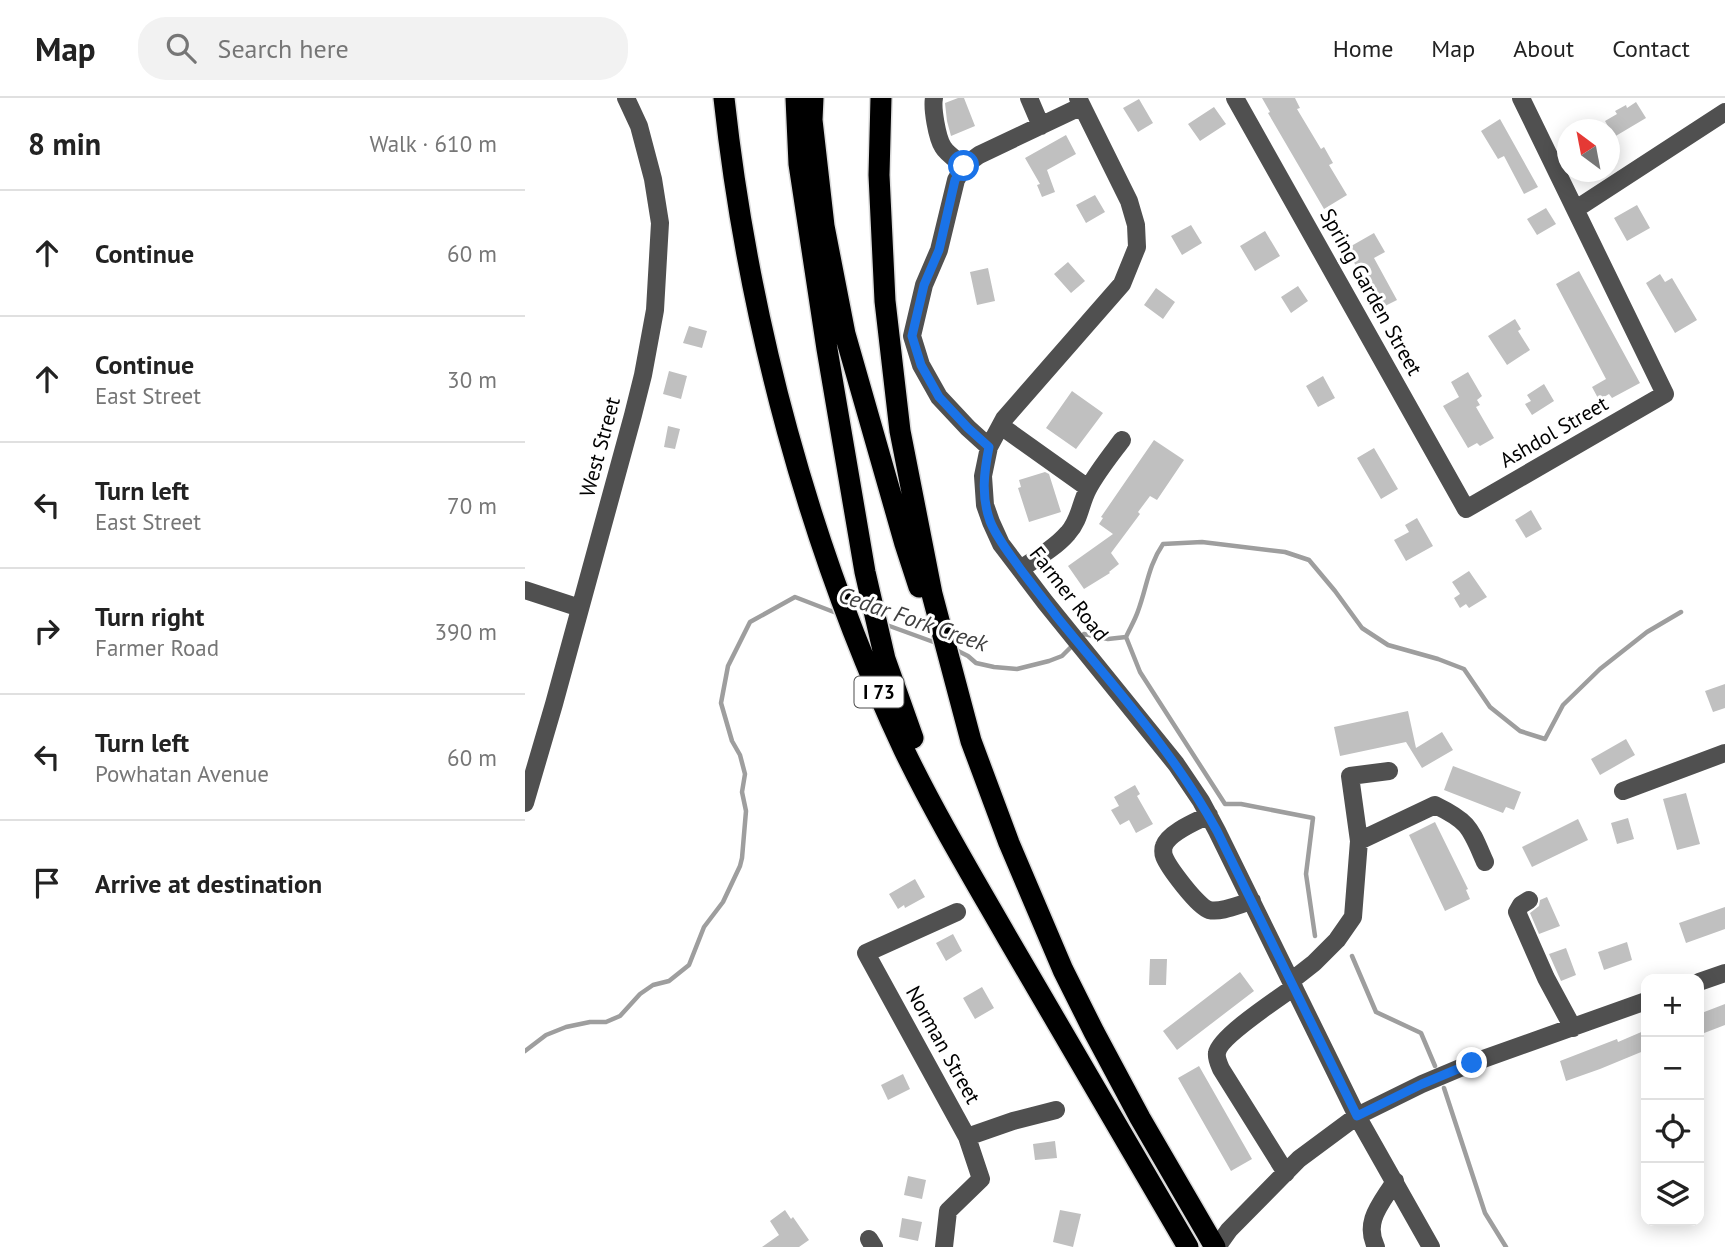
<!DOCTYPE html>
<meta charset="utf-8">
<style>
:root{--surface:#fff;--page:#f2f2f2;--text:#222;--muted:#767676;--line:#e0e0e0}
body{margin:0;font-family:"PT Sans",sans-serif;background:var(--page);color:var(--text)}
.controls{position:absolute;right:21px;bottom:21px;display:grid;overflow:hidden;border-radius:14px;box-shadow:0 4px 18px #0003}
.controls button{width:63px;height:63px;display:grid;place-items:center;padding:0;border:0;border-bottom:2px solid var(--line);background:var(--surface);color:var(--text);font:35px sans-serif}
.compass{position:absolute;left:1032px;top:21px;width:63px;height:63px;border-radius:50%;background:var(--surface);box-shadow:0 4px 18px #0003;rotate:328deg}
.stop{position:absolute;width:21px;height:21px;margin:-16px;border:5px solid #1a73e8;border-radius:50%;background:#fff}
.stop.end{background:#1a73e8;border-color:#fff;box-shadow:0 2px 7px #0008}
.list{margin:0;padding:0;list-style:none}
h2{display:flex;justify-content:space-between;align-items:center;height:91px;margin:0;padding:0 28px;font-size:30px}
h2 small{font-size:23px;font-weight:400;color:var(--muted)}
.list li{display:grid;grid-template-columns:46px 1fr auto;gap:21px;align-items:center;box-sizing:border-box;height:126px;padding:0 28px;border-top:2px solid var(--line)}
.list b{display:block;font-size:26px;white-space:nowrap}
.list p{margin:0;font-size:23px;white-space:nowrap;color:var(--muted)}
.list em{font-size:23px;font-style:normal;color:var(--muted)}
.icon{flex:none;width:38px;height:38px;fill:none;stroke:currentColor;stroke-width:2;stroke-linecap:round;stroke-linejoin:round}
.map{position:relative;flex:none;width:1200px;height:1149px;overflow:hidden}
header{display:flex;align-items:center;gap:42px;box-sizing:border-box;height:98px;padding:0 35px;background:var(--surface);border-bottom:2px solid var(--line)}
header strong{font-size:33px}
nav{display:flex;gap:38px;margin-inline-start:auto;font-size:24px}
.search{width:490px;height:63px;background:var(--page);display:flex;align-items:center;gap:18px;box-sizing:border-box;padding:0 24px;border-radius:28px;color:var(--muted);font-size:26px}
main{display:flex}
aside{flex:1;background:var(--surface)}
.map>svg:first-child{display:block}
</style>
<header>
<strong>Map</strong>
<div class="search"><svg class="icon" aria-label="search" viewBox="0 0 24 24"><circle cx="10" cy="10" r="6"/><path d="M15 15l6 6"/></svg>Search here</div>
<nav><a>Home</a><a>Map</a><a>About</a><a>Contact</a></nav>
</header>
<main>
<aside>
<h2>8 min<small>Walk · 610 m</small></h2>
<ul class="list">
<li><svg class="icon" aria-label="ahead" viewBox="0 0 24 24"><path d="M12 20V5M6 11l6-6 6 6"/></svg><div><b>Continue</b></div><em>60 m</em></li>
<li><svg class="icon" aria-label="ahead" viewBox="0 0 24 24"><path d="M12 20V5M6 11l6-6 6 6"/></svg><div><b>Continue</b><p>East Street</p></div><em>30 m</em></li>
<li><svg class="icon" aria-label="left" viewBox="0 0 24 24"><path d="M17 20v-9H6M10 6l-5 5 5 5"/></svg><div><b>Turn left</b><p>East Street</p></div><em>70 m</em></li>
<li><svg class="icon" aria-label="right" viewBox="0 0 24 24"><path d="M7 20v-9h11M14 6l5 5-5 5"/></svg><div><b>Turn right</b><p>Farmer Road</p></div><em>390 m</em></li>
<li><svg class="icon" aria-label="left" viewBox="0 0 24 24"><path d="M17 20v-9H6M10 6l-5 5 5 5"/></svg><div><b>Turn left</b><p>Powhatan Avenue</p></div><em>60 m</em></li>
<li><svg class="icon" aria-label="arrive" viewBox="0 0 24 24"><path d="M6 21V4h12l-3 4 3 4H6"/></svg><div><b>Arrive at destination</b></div></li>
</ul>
</aside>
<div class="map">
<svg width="1200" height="1149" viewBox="0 0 1200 1149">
<rect width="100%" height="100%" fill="#fff"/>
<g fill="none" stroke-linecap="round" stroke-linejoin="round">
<!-- stream -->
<path stroke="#9e9e9e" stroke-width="4.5" d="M359 526 414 546
M601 539 615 574 700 706H716L788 720 781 776 790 838
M555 541 559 536 583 541 601 539C605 530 610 522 613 513 622 489 623 468 638 446L677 444 760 454 784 462 810 493 837 530 863 547 913 561 939 571 965 609 995 633 1020 641 1038 607 1075 571 1122 534 1156 514
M429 551 443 558 451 565 469 569 492 571 524 563 537 558 548 547
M827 858 851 914 896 935 910 968
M0 953 21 937 41 929 65 924H81L95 918 115 896 128 887 144 883 164 867 179 829 198 804 215 768 217 760 221 713 217 694 220 676 215 657 207 643 196 605 203 568 225 524 270 499 314 516
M919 990 960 1115 981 1149"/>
</g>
<!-- building -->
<path fill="#c0c0c0" d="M433 0H439L450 28 426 38 422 23 420 5Z
M737 0H770L775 10 772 11 796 51 799 49 808 65 804 67 822 97 799 111 743 15 745 14Z
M614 1 628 25 613 34 598 10Z
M1111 4 1121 20 1089 39 1080 23 1092 16 1090 13 1101 7 1102 10Z
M689 9 701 26 675 43 663 26Z
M975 21 1013 89 999 96 979 58 973 61 956 33Z
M541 37 551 56 522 72 530 94 517 99 512 87 515 86 500 60Z
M570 97 580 114 561 125 551 107Z
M1112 107 1125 130 1102 143 1089 120Z
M1021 110 1031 126 1012 137 1002 121Z
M666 127 677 145 657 157 646 138Z
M740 133 755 158 730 173 715 148Z
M849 135 860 154 849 160 872 202 856 210 821 151Z
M543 164 560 183 546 195 529 176Z
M463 170 470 203 452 207 445 174Z
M1054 173 1115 285 1087 300 1084 296 1074 302 1067 289 1081 281 1031 186Z
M1135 176 1140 184 1147 180 1172 222 1150 235 1121 185Z
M773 188 783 203 766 215 756 199Z
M631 190 650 204 638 221 619 207Z
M990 221 996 231 993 233 1005 252 982 267 963 238Z
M164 228 182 233 177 250 158 245Z
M144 273 162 278 156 301 138 296Z
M943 274 957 298 952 302 955 307 951 309 969 340 955 348 952 345 943 350 918 308 934 299 926 284Z
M798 278 810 300 793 309 781 288Z
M1019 286 1029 303 1007 317 1000 306 1006 303 1002 297Z
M547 293 578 315 551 351 521 330Z
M143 328 155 331 150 351 139 349Z
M629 342 659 362 632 402 625 398 613 414 615 416 586 455 594 466 584 474 585 475 559 491 543 468 588 436 574 426 578 420 576 419Z
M849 350 873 391 856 401 832 360Z
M520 374 524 376 536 414 504 424 493 390 496 389 494 382Z
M1006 412 1017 431 1001 440 990 422Z
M892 420 908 448 881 463 869 442 884 434 880 427Z
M944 473 962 499 944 510 941 506 935 510 929 500 935 496 927 484Z
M1200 586V610L1188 614 1180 593Z
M883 613 891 650 917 634 928 652 897 670 881 644 815 658 809 629Z
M1101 641 1110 657 1075 677 1066 661Z
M928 668 996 694 989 712 981 709 978 715 919 692Z
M610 687 615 696 612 698 628 726 611 735 604 722 595 727 586 712 594 708 589 699Z
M1161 695 1175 746 1152 752 1138 701Z
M1103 720 1109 741 1092 746 1086 725Z
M1053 721 1063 742 1007 769 997 749Z
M910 724 943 791 941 792 945 801 920 813 884 737Z
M390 781 400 799 380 810 379 807 373 811 364 796Z
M1022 799 1035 828 1014 836 1005 815 1014 808 1015 802Z
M1200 809V831L1161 845 1154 825Z
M428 836 437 853 421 863 411 845Z
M1102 844 1107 862 1079 872 1073 854Z
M1041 850 1051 877 1036 883 1024 856Z
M625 861H642L641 887H624Z
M715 874 729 893 652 952 638 933Z
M457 889 469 910 450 921 438 900Z
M1200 906V927L1174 937V916Z
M1121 932V952L1075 971 1041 983 1035 963 1092 941 1093 944Z
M674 968 727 1061 706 1073 653 980Z
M378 976 385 991 363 1002 356 987Z
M530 1043 532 1060 510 1062 508 1046Z
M383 1078 401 1082 397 1101 379 1097Z
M260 1112 266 1121 268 1119 284 1142 274 1149H237L254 1137 245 1123Z
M535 1112 556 1116 548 1149 528 1144Z
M377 1120 397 1124 393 1143 374 1139Z"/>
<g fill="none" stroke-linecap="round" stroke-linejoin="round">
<defs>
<path id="highway" d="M199 0C223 221 284 450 379 652 410 716 447 778 482 839 542 943 603 1045 663 1149
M271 0 274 66 302 251 340 474 360 561 388 640
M288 0 287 22 299 128 320 236 380 446 394 489
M356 0 354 77 360 203 375 333 407 496 446 643 484 745 538 872 569 934 615 1020 690 1149"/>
</defs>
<!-- highway casing -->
<use href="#highway" stroke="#dbdbdb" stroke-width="24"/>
<!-- minor -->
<path stroke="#505050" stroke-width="18" d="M409 0C407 10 412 40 418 49 422 56 433 63 439 68
M504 0 516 28
M553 0 604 103 611 127 612 149 597 186 479 321 464 349 458 378 460 407 466 424 476 446 520 504 651 666 676 703 692 733 832 1018 906 1149
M710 0 941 411 1140 296 996 0
M1051 111 1200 14
M476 328 563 390
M464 349 443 330 414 299 396 267 387 238 399 187 414 152 431 82 439 68 454 57 557 8
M495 471C512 460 530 450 543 435 555 422 555 406 563 391 572 374 585 358 597 342
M0 492 55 510
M1098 693 1200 655
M0 705 29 606 108 317 118 277 130 212 135 125 128 81 114 28 101 0
M684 717C672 723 644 734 639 748 638 750 638 756 639 758 643 769 673 809 684 812 696 815 715 806 727 803
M834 743 825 678 864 673
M1004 802 996 807 992 814 1021 880 1048 930
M766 883 789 865 812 842 828 819 834 743 910 707C945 724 945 730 960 764
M1174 884 1200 875
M442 1039 488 1023 531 1012
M761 1075 696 971C694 966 691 960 692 955 694 939 754 900 769 889
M344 1141 349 1149
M419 1149 423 1113 456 1081 442 1039 341 855 432 814
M692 1149 704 1132 774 1061 832 1018 897 986 947 965 1121 903
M851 1149C838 1123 857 1105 870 1083"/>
<!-- highway -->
<use href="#highway" stroke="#000" stroke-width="21"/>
</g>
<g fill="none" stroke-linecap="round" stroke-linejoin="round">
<!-- route -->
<path stroke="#1a73e8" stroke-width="9" d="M439 68 430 82 414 152 399 187 387 238 396 267 414 299 443 330 464 349C459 374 456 398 465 423 472 441 485 456 496 472 508 488 520 503 532 519 588 588 649 654 692 733L832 1018 897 986 947 965"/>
</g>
<g text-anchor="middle" stroke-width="6" stroke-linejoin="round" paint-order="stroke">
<!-- shield labels -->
<rect fill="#fff" stroke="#4c4c4c" stroke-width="2" x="329.5" y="578.5" width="49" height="31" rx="5"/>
<g font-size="19" font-weight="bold" fill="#000">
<text x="354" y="601">I 73</text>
</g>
<!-- street labels -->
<g font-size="21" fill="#000" stroke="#fff">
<text transform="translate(846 194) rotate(61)" y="7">Spring Garden Street</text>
<text transform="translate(1029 334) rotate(-30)" y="7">Ashdol Street</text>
<text transform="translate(75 349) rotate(-75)" y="7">West Street</text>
<text transform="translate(544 496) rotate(52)" y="7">Farmer Road</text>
<text transform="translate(418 947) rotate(61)" y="7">Norman Street</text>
</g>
<!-- water labels -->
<g font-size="23" font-style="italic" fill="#3f3f3f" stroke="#fff">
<text transform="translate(388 521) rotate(19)" y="8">Cedar Fork Creek</text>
</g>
</g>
</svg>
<div class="controls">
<button>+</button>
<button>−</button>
<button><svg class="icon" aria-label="locate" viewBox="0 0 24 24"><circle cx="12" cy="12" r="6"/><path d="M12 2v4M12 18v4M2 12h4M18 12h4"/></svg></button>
<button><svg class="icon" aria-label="layers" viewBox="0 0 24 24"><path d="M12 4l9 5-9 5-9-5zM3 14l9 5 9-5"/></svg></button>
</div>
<svg class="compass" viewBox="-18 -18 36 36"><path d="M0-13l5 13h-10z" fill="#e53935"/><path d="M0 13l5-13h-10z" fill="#767676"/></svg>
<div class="stop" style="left:439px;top:68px"></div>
<div class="stop end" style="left:947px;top:965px"></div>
</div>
</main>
